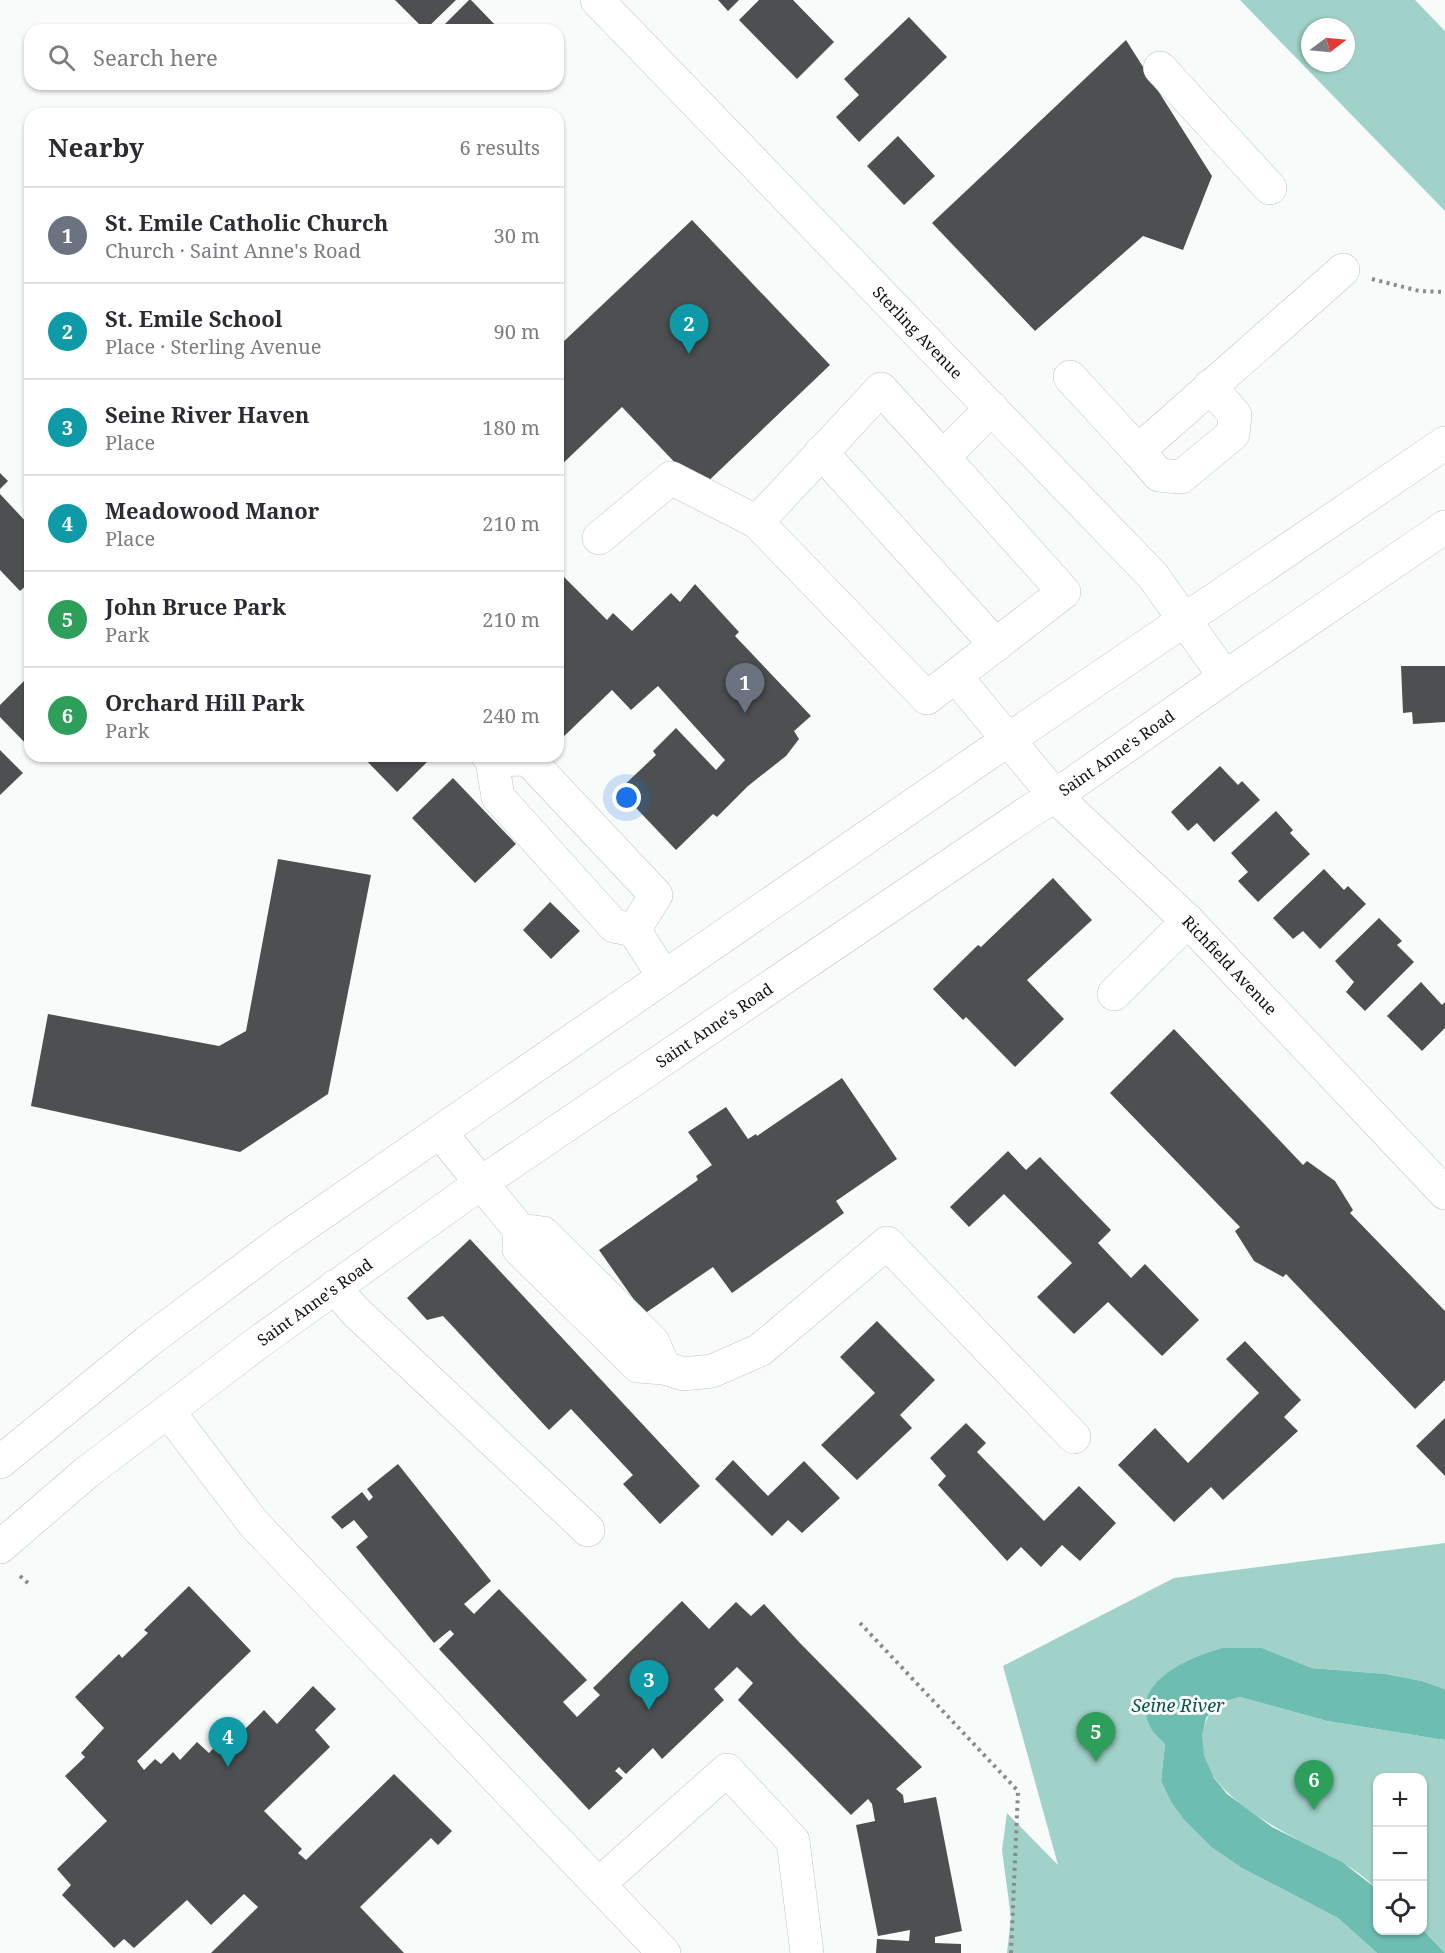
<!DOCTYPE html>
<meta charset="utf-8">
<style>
:root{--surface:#fff;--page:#f2f2f3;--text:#2b2b33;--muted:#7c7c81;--line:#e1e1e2;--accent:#7c3aed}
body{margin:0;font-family:"Noto Serif",serif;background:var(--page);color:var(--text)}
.controls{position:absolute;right:18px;bottom:18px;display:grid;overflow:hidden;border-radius:12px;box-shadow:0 2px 4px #0004}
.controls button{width:54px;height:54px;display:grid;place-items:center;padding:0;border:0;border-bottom:2px solid var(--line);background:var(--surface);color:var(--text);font:30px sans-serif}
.compass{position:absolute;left:1301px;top:18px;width:54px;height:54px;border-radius:50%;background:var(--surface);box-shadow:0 2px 4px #0004;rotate:74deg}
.you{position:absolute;left:627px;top:798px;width:21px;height:21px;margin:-15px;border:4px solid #fff;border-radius:50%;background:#1a73e8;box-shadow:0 0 0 9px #1a73e833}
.badge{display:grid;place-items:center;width:39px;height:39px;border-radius:50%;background:var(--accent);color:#fff;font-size:20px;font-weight:700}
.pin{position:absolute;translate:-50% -50px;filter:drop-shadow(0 2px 3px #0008)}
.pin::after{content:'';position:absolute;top:32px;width:21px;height:18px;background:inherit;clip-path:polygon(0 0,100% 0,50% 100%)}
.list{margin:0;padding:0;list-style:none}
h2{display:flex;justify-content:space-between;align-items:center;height:78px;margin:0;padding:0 24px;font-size:26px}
h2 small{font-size:20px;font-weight:400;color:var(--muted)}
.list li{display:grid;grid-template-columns:39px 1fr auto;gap:18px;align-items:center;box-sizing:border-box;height:96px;padding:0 24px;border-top:2px solid var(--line)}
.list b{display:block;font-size:22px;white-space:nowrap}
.list p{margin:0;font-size:20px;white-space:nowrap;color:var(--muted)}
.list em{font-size:20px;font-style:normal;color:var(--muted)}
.icon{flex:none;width:33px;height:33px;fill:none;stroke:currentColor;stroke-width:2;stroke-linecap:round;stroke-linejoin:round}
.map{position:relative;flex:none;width:1445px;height:1953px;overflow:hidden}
.search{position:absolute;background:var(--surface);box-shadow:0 2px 4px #0004;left:24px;top:24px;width:540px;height:66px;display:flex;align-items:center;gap:15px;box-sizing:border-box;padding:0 21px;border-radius:18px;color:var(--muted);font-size:22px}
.panel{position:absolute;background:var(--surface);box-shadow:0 2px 4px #0004;left:24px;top:108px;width:540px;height:654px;border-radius:18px}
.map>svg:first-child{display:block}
</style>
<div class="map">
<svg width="1445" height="1953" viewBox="0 0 1445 1953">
<rect width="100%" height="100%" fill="#f7fbfa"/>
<!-- green -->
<path fill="#a1d2ca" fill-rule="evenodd" d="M1240 0H1415L1445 31V211ZM1310 27H1346V63H1310Z
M1445 1543V1689L1422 1681 1386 1674 1312 1668 1262 1648 1152 1729 1165 1744 1161 1781 1171 1802 1184 1820 1211 1847 1242 1868 1338 1918 1377 1953H1007L1011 1917 1002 1850 1007 1813 1058 1865 1003 1666 1174 1578Z
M1240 1697 1327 1721 1445 1740V1953L1423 1930 1422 1778H1378L1377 1889C1366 1878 1354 1869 1341 1862 1298 1838 1188 1794 1203 1731 1209 1707 1218 1703 1240 1697Z"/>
<!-- water -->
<path fill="#6dbdb1" d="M1223 1648H1262L1312 1668 1386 1674 1422 1681 1445 1689V1740L1327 1721 1240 1697 1219 1703 1206 1718 1202 1736 1204 1756 1214 1778 1227 1794 1272 1827 1342 1862 1377 1889 1378 1930H1423L1445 1953H1377L1338 1918 1242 1868 1211 1847 1184 1820 1171 1802 1161 1781 1165 1744C1161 1739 1155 1735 1152 1730 1125 1684 1189 1657 1223 1648Z"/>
<!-- building -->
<path fill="#4d5050" d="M395 0H456L425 30Z
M469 0H471L500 30H439Z
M718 0H739L728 11Z
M759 0H793L834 42 797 79 739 20Z
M909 17 947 57 859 142 836 117 859 95 844 79Z
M1126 40 1212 176 1183 250 1143 236 1035 331 932 223Z
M898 136 935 176 904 205 867 166Z
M692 220 830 365 700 489 622 407 558 468V339L562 343Z
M0 473 8 481 0 489Z
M0 494 30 526V582L20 591 0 570Z
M558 571 607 620 613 613 632 631 671 593 680 602 695 584 739 632 735 636 811 716 794 731 799 739 786 756 748 786 717 817 713 814 676 850 619 790 656 755 653 751 676 728 716 770 725 760 658 686 631 710 612 690 558 742Z
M1401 666H1445V722L1413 724 1412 712 1403 713Z
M29 676 30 677V748L0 717V705Z
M0 750 23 773 0 795Z
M362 756H427L430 759 397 792Z
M1220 766 1238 785 1242 781 1260 800 1214 842 1197 823 1188 831 1171 812Z
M453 778 516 844 475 883 412 818Z
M1276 811 1293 830 1290 833 1310 854 1258 902 1238 881 1248 872 1231 853Z
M278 859 371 875 328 1094 240 1152 31 1106 48 1014 219 1046 246 1031Z
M1324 869 1344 890 1348 886 1366 904 1320 949 1303 931 1293 939 1273 918Z
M1053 878 1092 920 1027 980 1064 1019 1015 1067 966 1017 963 1020 933 989 978 945 981 947Z
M550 902 580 931 551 959 523 930Z
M1379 918 1402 941 1397 945 1414 962 1365 1011 1346 992 1354 982 1335 961Z
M1421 982 1442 1005 1445 1002V1028L1422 1051 1387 1016Z
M1174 1029 1303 1165 1307 1161 1335 1181 1353 1210 1350 1213 1445 1311V1380L1415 1409 1286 1274 1283 1277 1254 1261 1235 1231 1240 1227 1110 1093Z
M842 1078 897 1159 836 1201 844 1213 732 1293 713 1267 644 1314 599 1250 698 1180 696 1176 712 1165 688 1132 726 1107 748 1139 756 1134 757 1136Z
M1008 1151 1026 1170 1040 1157 1111 1230 1098 1243 1131 1278 1145 1264 1199 1320 1162 1356 1108 1302 1074 1334 1037 1297 1072 1263 1004 1194 969 1227 950 1207Z
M470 1239 700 1486 660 1524 623 1484 633 1475 571 1409 549 1430 443 1316 427 1320 407 1298Z
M877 1321 935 1380 900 1415 912 1428 857 1480 821 1445 875 1393 840 1357Z
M1245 1341 1301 1400 1284 1417 1298 1431 1223 1500 1211 1487 1174 1522 1118 1465 1155 1428 1188 1463 1259 1393 1226 1359Z
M1445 1418V1476L1416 1446Z
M966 1423 986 1443 977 1452 1044 1521 1079 1486 1116 1523 1080 1561 1062 1545 1041 1567 1021 1547 1007 1561 938 1485 946 1476 930 1458Z
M733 1460 768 1496 804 1461 840 1498 802 1533 788 1520 772 1536 715 1479Z
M398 1464 491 1581 464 1604 474 1614 499 1589 587 1680 563 1702 577 1717 600 1695 593 1688 682 1601 709 1629 736 1602 751 1616 764 1604 799 1642 922 1767 896 1789 903 1795 904 1803 936 1797 962 1931 935 1937V1943L961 1944V1953H876L877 1939 909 1941 910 1930 878 1936 856 1825 875 1821 872 1804 868 1799 851 1815 738 1700 753 1683 737 1667 714 1689 724 1700 662 1759 653 1748 626 1774 619 1767 615 1771 623 1778 589 1810 439 1649 454 1634 450 1630 434 1643 356 1547 368 1537 354 1520 342 1529 331 1517 362 1492 369 1501 373 1497 367 1489Z
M189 1586 251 1651 137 1761 144 1770 155 1759 161 1764 173 1752 180 1760 197 1742 209 1753 229 1732 235 1739 264 1710 277 1724 313 1686 336 1709 315 1730 330 1747 264 1811 302 1849 298 1853 306 1860 394 1774 452 1831 438 1845 431 1838 360 1907 404 1953H211L258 1907 244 1894 211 1925 187 1900 134 1948 124 1939 114 1948 62 1895 71 1885 57 1869 107 1821 65 1776 85 1757 81 1753 104 1728 75 1697 119 1654 122 1658 148 1633 144 1630Z"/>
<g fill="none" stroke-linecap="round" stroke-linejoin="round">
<defs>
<g id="minor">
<path id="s1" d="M597 0 1153 576 1225 677"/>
<path d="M1160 68 1270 188"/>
<path d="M1070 377 1138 451 1343 270"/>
<path d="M1138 451 1159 475 1181 477 1233 434 1235 415 1210 386"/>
<path d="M821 452 996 645"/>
<path d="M943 457 1064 592 927 698 757 522 881 389 943 457 992 408"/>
<path d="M599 538 671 478 757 522"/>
<path id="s2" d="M956 677 1055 796 1188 921 1445 1193"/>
<path d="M488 756 492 760 498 797 614 926 634 930"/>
<path d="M492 760 528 759 656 895 634 930 664 977"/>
<path d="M1114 994 1188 921"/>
<path d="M481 1183 520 1230 519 1249 638 1366 664 1368 684 1374 712 1371 760 1350 887 1243 1074 1437"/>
<path d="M520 1230 543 1233 653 1342 664 1368"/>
<path d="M334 1287 355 1311 588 1530"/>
<path d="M168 1411 254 1524 664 1953"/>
<path d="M599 1884 727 1770 793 1841 807 1953"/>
</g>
<g id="major">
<path d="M440 1132 481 1183"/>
<path d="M0 1462 147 1342 283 1240 980 759 1445 443"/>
<path id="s3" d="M0 1547 86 1473 263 1339 481 1183 1030 811 1055 796 1225 677 1445 527"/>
</g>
</defs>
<!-- minor casing -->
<use href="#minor" stroke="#c0c4c3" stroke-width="34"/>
<!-- major casing -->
<use href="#major" stroke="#c0c4c3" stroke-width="34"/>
<!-- path -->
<path stroke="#888b8a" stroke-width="4" stroke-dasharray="3 4.5" stroke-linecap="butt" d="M1372 279 1419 291 1445 292
M20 1576 28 1583
M860 1623 1018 1791 1011 1953"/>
<!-- minor -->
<use href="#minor" stroke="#fff" stroke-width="33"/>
<!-- major -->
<use href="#major" stroke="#fff" stroke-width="33"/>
</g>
<g text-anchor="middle" stroke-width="6" stroke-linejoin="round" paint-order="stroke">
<!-- street labels -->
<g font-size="16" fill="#0f1010" stroke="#f7fbfa">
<text dy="6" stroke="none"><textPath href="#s1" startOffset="462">Sterling Avenue</textPath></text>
<text dy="6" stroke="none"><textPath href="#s3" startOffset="1371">Saint Anne's Road</textPath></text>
<text dy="6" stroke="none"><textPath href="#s2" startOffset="398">Richfield Avenue</textPath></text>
<text dy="6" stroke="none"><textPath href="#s3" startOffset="885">Saint Anne's Road</textPath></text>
<text dy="6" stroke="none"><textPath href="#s3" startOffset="399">Saint Anne's Road</textPath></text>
</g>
<!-- water labels -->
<g font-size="18" font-style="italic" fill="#0e544c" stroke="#f7fbfa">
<text x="1178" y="1712">Seine River</text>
</g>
</g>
</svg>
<div class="controls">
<button>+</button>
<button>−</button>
<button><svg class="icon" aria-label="locate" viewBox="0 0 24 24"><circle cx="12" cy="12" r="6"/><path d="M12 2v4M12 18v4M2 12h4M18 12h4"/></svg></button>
</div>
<svg class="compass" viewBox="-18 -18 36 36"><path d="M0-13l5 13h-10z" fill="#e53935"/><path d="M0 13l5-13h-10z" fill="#7c7c81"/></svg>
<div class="you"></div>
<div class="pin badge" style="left:745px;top:713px;background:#6b7280">1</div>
<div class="pin badge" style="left:689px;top:354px;background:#0f9aa8">2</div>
<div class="pin badge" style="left:649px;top:1710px;background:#0f9aa8">3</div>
<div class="pin badge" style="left:228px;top:1767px;background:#0f9aa8">4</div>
<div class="pin badge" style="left:1096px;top:1762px;background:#2e9e5b">5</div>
<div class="pin badge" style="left:1314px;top:1810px;background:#2e9e5b">6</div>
<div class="search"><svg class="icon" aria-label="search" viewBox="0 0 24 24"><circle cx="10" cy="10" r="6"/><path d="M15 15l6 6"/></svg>Search here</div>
<section class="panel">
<h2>Nearby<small>6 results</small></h2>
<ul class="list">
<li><span class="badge" style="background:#6b7280">1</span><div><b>St. Emile Catholic Church</b><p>Church · Saint Anne's Road</p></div><em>30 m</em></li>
<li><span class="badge" style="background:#0f9aa8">2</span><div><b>St. Emile School</b><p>Place · Sterling Avenue</p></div><em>90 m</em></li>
<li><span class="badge" style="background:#0f9aa8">3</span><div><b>Seine River Haven</b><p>Place</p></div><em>180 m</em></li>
<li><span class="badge" style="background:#0f9aa8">4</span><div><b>Meadowood Manor</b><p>Place</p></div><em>210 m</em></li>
<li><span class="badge" style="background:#2e9e5b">5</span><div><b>John Bruce Park</b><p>Park</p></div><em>210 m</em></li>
<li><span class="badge" style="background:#2e9e5b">6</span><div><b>Orchard Hill Park</b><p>Park</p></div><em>240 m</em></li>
</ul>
</section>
</div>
